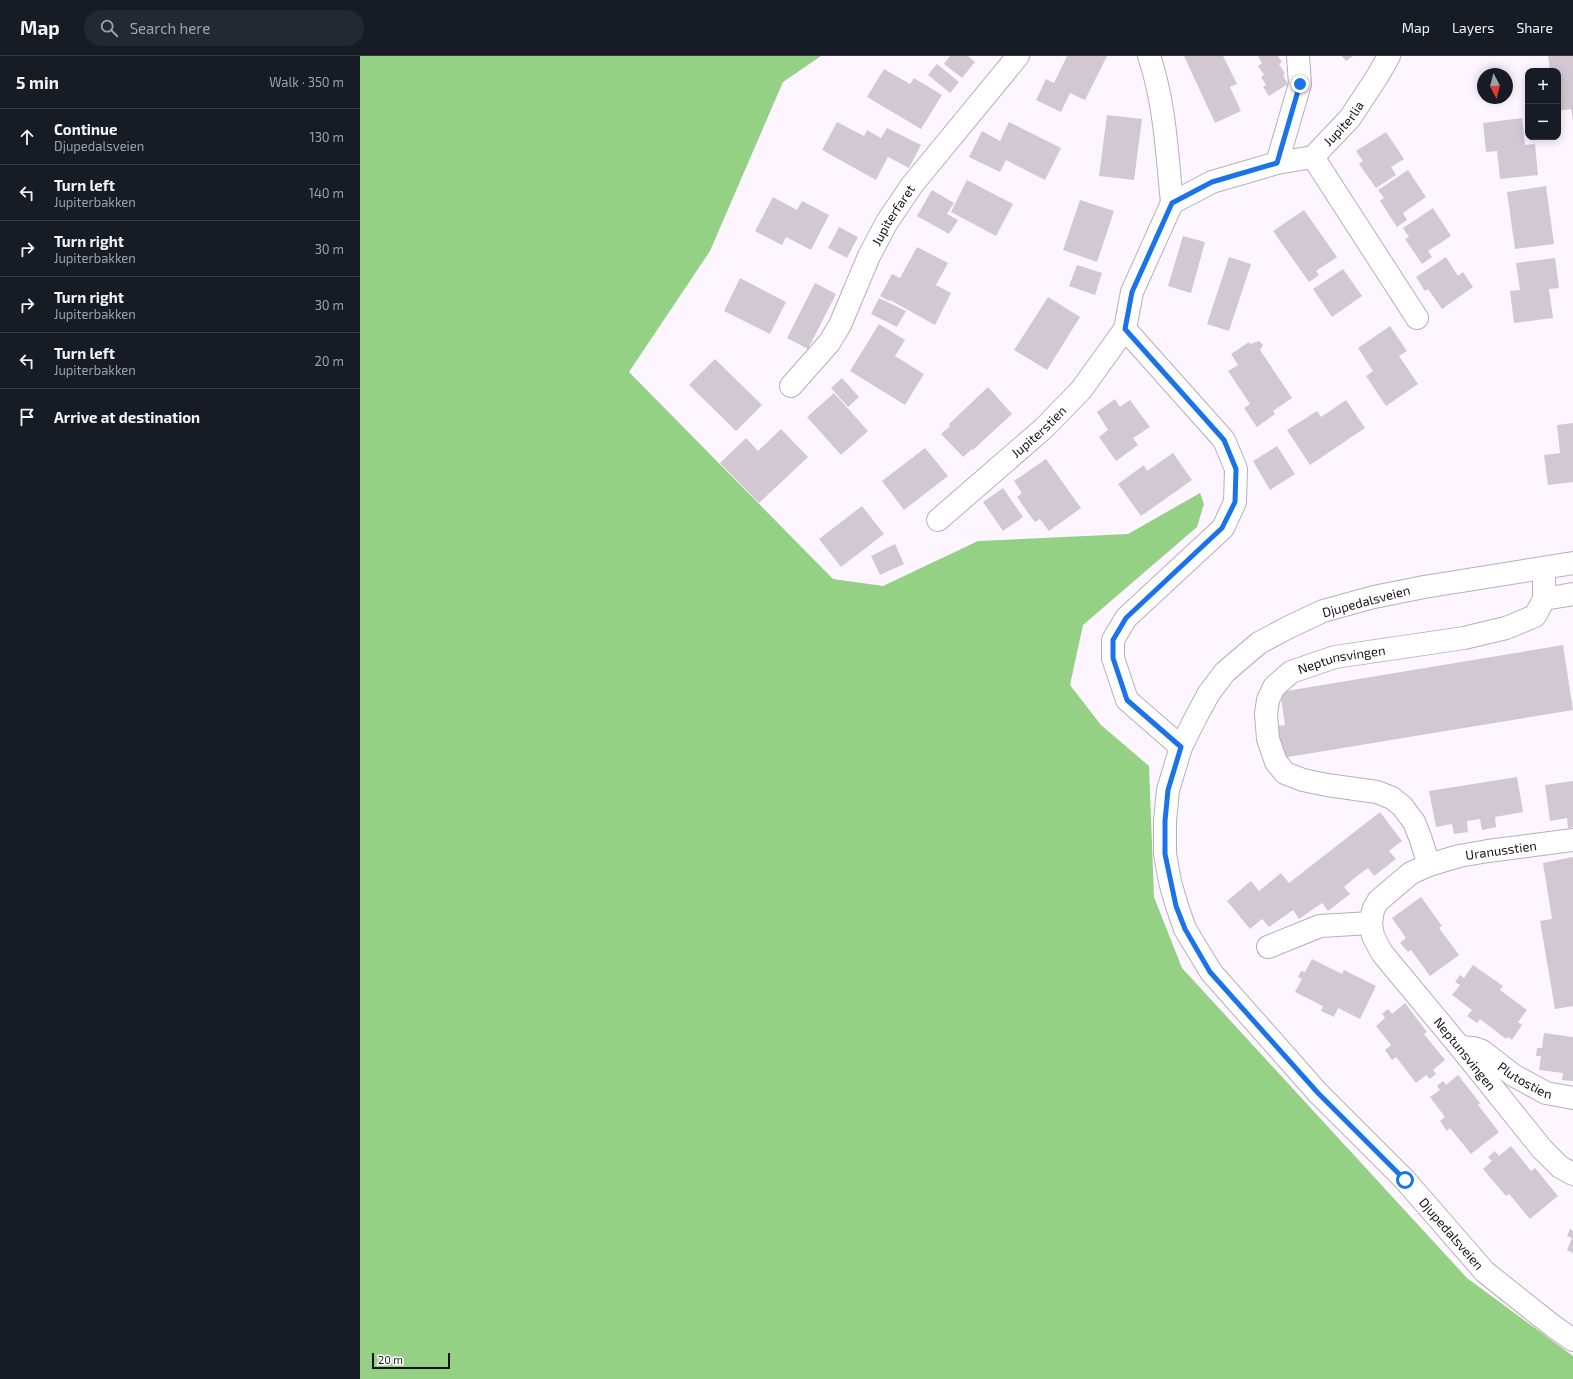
<!DOCTYPE html>
<meta charset="utf-8">
<style>
:root{--surface:#171b24;--page:#242831;--text:#f1f3f6;--muted:#9ea1a6;--line:#363941}
body{margin:0;font-family:"Exo 2",sans-serif;background:var(--page);color:var(--text)}
.controls{position:absolute;right:12px;top:12px;display:grid;overflow:hidden;border-radius:8px;box-shadow:0 2px 10px #0003}
.controls button{width:36px;height:36px;display:grid;place-items:center;padding:0;border:0;border-bottom:1px solid var(--line);background:var(--surface);color:var(--text);font:20px sans-serif}
.compass{position:absolute;left:1117px;top:12px;width:36px;height:36px;border-radius:50%;background:var(--surface);box-shadow:0 2px 10px #0003;rotate:173deg}
.scale{position:absolute;left:12px;bottom:10px;width:78px;box-sizing:border-box;padding-left:4px;border:2px solid #151116;border-top:0;font-size:11px;line-height:14px;white-space:nowrap;color:#151116;-webkit-text-stroke:3px #fff;paint-order:stroke}
.stop{position:absolute;width:12px;height:12px;margin:-9px;border:3px solid #1a73e8;border-radius:50%;background:#fff}
.stop.end{background:#1a73e8;border-color:#fff;box-shadow:0 1px 4px #0008}
.list{margin:0;padding:0;list-style:none}
h2{display:flex;justify-content:space-between;align-items:center;height:52px;margin:0;padding:0 16px;font-size:17px}
h2 small{font-size:13px;font-weight:400;color:var(--muted)}
.list li{display:grid;grid-template-columns:26px 1fr auto;gap:12px;align-items:center;box-sizing:border-box;height:56px;padding:0 16px;border-top:1px solid var(--line)}
.list b{display:block;font-size:15px;white-space:nowrap}
.list p{margin:0;font-size:13px;white-space:nowrap;color:var(--muted)}
.list em{font-size:13px;font-style:normal;color:var(--muted)}
.icon{flex:none;width:22px;height:22px;fill:none;stroke:currentColor;stroke-width:2;stroke-linecap:round;stroke-linejoin:round}
.map{position:relative;flex:none;width:1213px;height:1323px;overflow:hidden}
header{display:flex;align-items:center;gap:24px;box-sizing:border-box;height:56px;padding:0 20px;background:var(--surface);border-bottom:1px solid var(--line)}
header strong{font-size:19px}
nav{display:flex;gap:22px;margin-inline-start:auto;font-size:14px}
.search{width:280px;height:36px;background:var(--page);display:flex;align-items:center;gap:10px;box-sizing:border-box;padding:0 14px;border-radius:22px;color:var(--muted);font-size:15px}
main{display:flex}
aside{flex:1;background:var(--surface)}
.map>svg:first-child{display:block}
</style>
<header>
<strong>Map</strong>
<div class="search"><svg class="icon" aria-label="search" viewBox="0 0 24 24"><circle cx="10" cy="10" r="6"/><path d="M15 15l6 6"/></svg>Search here</div>
<nav><a>Map</a><a>Layers</a><a>Share</a></nav>
</header>
<main>
<aside>
<h2>5 min<small>Walk · 350 m</small></h2>
<ul class="list">
<li><svg class="icon" aria-label="ahead" viewBox="0 0 24 24"><path d="M12 20V5M6 11l6-6 6 6"/></svg><div><b>Continue</b><p>Djupedalsveien</p></div><em>130 m</em></li>
<li><svg class="icon" aria-label="left" viewBox="0 0 24 24"><path d="M17 20v-9H6M10 6l-5 5 5 5"/></svg><div><b>Turn left</b><p>Jupiterbakken</p></div><em>140 m</em></li>
<li><svg class="icon" aria-label="right" viewBox="0 0 24 24"><path d="M7 20v-9h11M14 6l5 5-5 5"/></svg><div><b>Turn right</b><p>Jupiterbakken</p></div><em>30 m</em></li>
<li><svg class="icon" aria-label="right" viewBox="0 0 24 24"><path d="M7 20v-9h11M14 6l5 5-5 5"/></svg><div><b>Turn right</b><p>Jupiterbakken</p></div><em>30 m</em></li>
<li><svg class="icon" aria-label="left" viewBox="0 0 24 24"><path d="M17 20v-9H6M10 6l-5 5 5 5"/></svg><div><b>Turn left</b><p>Jupiterbakken</p></div><em>20 m</em></li>
<li><svg class="icon" aria-label="arrive" viewBox="0 0 24 24"><path d="M6 21V4h12l-3 4 3 4H6"/></svg><div><b>Arrive at destination</b></div></li>
</ul>
</aside>
<div class="map">
<svg width="1213" height="1323" viewBox="0 0 1213 1323">
<rect width="100%" height="100%" fill="#fdf5ff"/>
<!-- forest -->
<path fill="#94d185" d="M0 0H461L423 26 350 195 269 316 473 523 523 530 618 485 768 478 840 437 844 448 837 471 723 569 710 629 741 669 789 710 794 841 822 912 1107 1222 1213 1300V1323H0Z"/>
<!-- building -->
<path fill="#d2c8d4" d="M590 0H608L615 6 602 22 584 8Z
M707 0H747L725 44 710 37 701 56 676 44 686 23 694 27Z
M824 0H863L877 28 870 31 881 55 855 67Z
M898 0H918L922 6 919 8 925 18 923 19 928 28 909 40 903 31 906 29 901 21 904 19 898 10 902 7Z
M982 0H993L986 5Z
M1188 0H1213V65L1211 53 1198 55V15H1190Z
M577 8 599 26 590 37 568 19Z
M524 13 550 28 554 22 582 39 561 73 507 41Z
M747 59 782 63 774 124 739 120Z
M1162 62 1165 89 1175 88 1178 119 1140 123 1137 95 1126 96 1123 67Z
M477 66 504 80 507 74 521 82 527 72 561 89 549 112 528 101 516 124 462 94Z
M649 66 701 92 685 124 646 104 640 116 609 101 622 75 640 85Z
M1026 76 1044 103 1031 111 1036 119 1016 132 999 108 1003 105 996 95Z
M1048 114 1066 141 1043 157 1047 164 1037 171 1020 145 1024 142 1018 134Z
M607 124 653 148 636 180 591 156Z
M1186 130 1194 188 1155 193 1147 136Z
M572 134 594 147 587 158 598 164 589 178 557 160Z
M413 141 437 154 442 145 469 159 451 194 426 181 422 189 395 175Z
M720 144 754 155 737 206 703 194Z
M1073 152 1091 180 1068 195 1072 201 1062 208 1045 183 1049 181 1043 172Z
M944 154 977 201 956 215 959 219 949 226 913 175Z
M479 171 498 181 487 202 468 192Z
M823 180 845 186 831 237 808 230Z
M557 191 588 207 576 229 591 237 575 269 530 244 529 245 520 240 532 218 540 222Z
M869 201 891 208 869 275 847 268Z
M1086 201 1098 220 1103 216 1113 231 1082 253 1068 233 1065 235 1056 221Z
M1195 202 1199 232 1189 233 1193 262 1154 267 1150 235 1160 234 1156 207Z
M717 209 742 217 735 239 709 230Z
M983 213 1002 240 972 261 953 233Z
M380 222 426 246 410 278 364 255Z
M455 227 476 238 448 293 427 282Z
M688 241 720 261 687 314 654 294Z
M519 242 546 255 537 271 511 258Z
M519 268 545 284 535 300 564 318 545 349 490 315Z
M1030 270 1047 295 1039 300 1058 328 1026 350 1006 320 1013 315 998 292Z
M899 285 903 289 900 294 932 342 913 355 915 358 897 371 884 352 890 348 868 315 878 309 871 298 889 286 890 288Z
M355 303 402 349 376 375 329 329Z
M482 322 499 341 488 351 471 332Z
M628 331 652 358 613 394 612 393 603 401 581 378 590 370 589 368Z
M474 337 508 375 481 399 447 361Z
M755 343 760 351 770 344 790 371 773 382 778 389 756 405 739 381 748 374 737 356Z
M986 344 1005 372 950 409 927 374 957 355 961 361Z
M1213 367V426L1188 429 1184 399 1200 397 1197 369Z
M421 373 448 401 399 447 360 407 386 382 398 395Z
M917 390 935 418 910 434 893 405Z
M565 392 588 420 544 454 522 425Z
M813 397 832 424 781 460 758 428 784 409 787 415Z
M686 403 721 452 689 475 680 463 675 466 666 454 657 441 662 437 654 425Z
M643 432 663 461 643 475 623 446Z
M502 450 524 478 481 511 459 483Z
M535 488 544 508 520 519 511 500Z
M1203 589 1213 654 922 702 917 670 925 669 920 636Z
M1157 721 1163 756 1135 761 1136 771 1122 774 1120 763 1107 765 1108 776 1094 778 1092 768 1076 771 1069 735Z
M1213 725V771L1208 772 1207 762 1190 765 1185 729Z
M1020 756 1042 785 1029 795 1036 803 1014 820 1008 812 997 820 984 831 990 838 968 855 962 847 939 863 933 854 909 871 902 863 890 873 867 845 891 825 899 835 921 817 929 827Z
M1213 801V950L1195 953 1180 865 1192 863 1183 807Z
M1061 841 1082 870 1079 872 1099 899 1070 920 1051 894 1048 896 1040 887 1046 882 1032 862Z
M952 903 982 918 984 914 1016 930 1000 963 978 952 974 961 961 955 963 950 935 936 942 923 938 921 941 915 945 916Z
M1113 909 1143 930 1140 934 1167 954 1158 966 1162 969 1152 984 1148 981 1146 983 1120 963 1117 967 1107 960 1112 954 1092 939 1100 929 1095 926 1100 919 1104 922Z
M1045 947 1067 976 1064 978 1085 1004 1073 1014 1076 1018 1070 1023 1066 1019 1056 1027 1036 1001 1032 1004 1025 994 1031 989 1016 970 1025 962 1022 958 1028 953 1032 958Z
M1184 977 1213 981V1025L1202 1024 1203 1017 1179 1014 1181 1000H1176L1177 992H1182Z
M1098 1019 1120 1047 1118 1049 1139 1076 1111 1098 1090 1072 1087 1075 1080 1065 1085 1061 1070 1041 1080 1034 1077 1030 1083 1025 1086 1029Z
M1151 1090 1171 1115 1175 1112 1198 1140 1170 1163 1149 1138 1146 1140 1123 1113 1132 1105 1128 1101 1135 1095 1139 1100Z
M1210 1173 1213 1175V1197L1207 1194 1212 1182 1207 1180Z"/>
<g fill="none" stroke-linecap="round" stroke-linejoin="round">
<defs>
<g id="minor">
<path d="M789 0C805 47 807 98 812 147"/>
<path d="M953 101 1057 262"/>
<path id="s1" d="M917 107 953 101 990 62 1017 21 1029 0"/>
<path id="s2" d="M431 330 469 287 480 269 509 200 527 166 552 129 658 0"/>
<path id="s3" d="M578 464 684 372 721 334 765 273"/>
<path id="s4" d="M1213 507 1064 531 1014 541 963 555 929 571 899 587 865 616 849 637 836 661 821 691 808 734 805 765V798L810 826 817 850 825 873 851 916 958 1037 1045 1124 1125 1216 1193 1270 1213 1284"/>
<path d="M1184 543 1213 538"/>
<path d="M821 691 767 644 753 602V584L766 562 863 472 875 446 876 413 864 384 765 273 772 236 812 147 852 126 917 107 940 28 938 0"/>
<path id="s5" d="M1213 784 1128 795 1099 800 1069 809 1051 817 1018 845 1013 854 1011 867 1013 880 1022 897 1100 991 1182 1093 1200 1111 1213 1118"/>
<path id="s6" d="M1069 809 1060 781 1054 766 1042 750 1032 742 1017 736 967 729 943 724 925 717 916 706 908 683 906 658 908 644 914 631 931 616 975 601 1104 582 1146 572 1175 560 1184 543V512"/>
<path d="M908 891 960 870 1011 867"/>
<path id="s7" d="M1100 991 1113 992 1122 995 1153 1019 1186 1037 1213 1042"/>
</g>
</defs>
<!-- minor casing -->
<use href="#minor" stroke="#b8aeba" stroke-width="24"/>
<!-- minor -->
<use href="#minor" stroke="#fff" stroke-width="22"/>
</g>
<g fill="none" stroke-linecap="round" stroke-linejoin="round">
<!-- route -->
<path stroke="#1a73e8" stroke-width="5" d="M940 28 917 107 852 126 812 147 772 236 765 273 864 384 876 413 875 446 862 472 766 562 753 584V602L767 644 821 691 808 734 805 765V798L816 850 825 873 850 916 958 1037 1045 1124"/>
</g>
<g text-anchor="middle" stroke-width="3" stroke-linejoin="round" paint-order="stroke">
<!-- street labels -->
<g font-size="13" fill="#151116" stroke="#fff">
<text dy="5" stroke="none"><textPath href="#s1" startOffset="82">Jupiterlia</textPath></text>
<text dy="5" stroke="none"><textPath href="#s2" startOffset="201">Jupiterfaret</textPath></text>
<text dy="5" stroke="none"><textPath href="#s3" startOffset="134">Jupiterstien</textPath></text>
<text transform="translate(1006 545) rotate(-15)" y="5">Djupedalsveien</text>
<text dy="5" stroke="none"><textPath href="#s6" startOffset="356">Neptunsvingen</textPath></text>
<text transform="translate(1141 794) rotate(-8)" y="5">Uranusstien</text>
<text dy="5" stroke="none"><textPath href="#s5" startOffset="396">Neptunsvingen</textPath></text>
<text dy="5" stroke="none"><textPath href="#s7" startOffset="75">Plutostien</textPath></text>
<text dy="5" stroke="none"><textPath href="#s4" startOffset="1051">Djupedalsveien</textPath></text>
</g>
</g>
</svg>
<div class="controls">
<button>+</button>
<button>−</button>
</div>
<svg class="compass" viewBox="-18 -18 36 36"><path d="M0-13l5 13h-10z" fill="#e53935"/><path d="M0 13l5-13h-10z" fill="#9ea1a6"/></svg>
<div class="scale">20 m</div>
<div class="stop" style="left:1045px;top:1124px"></div>
<div class="stop end" style="left:940px;top:28px"></div>
</div>
</main>
